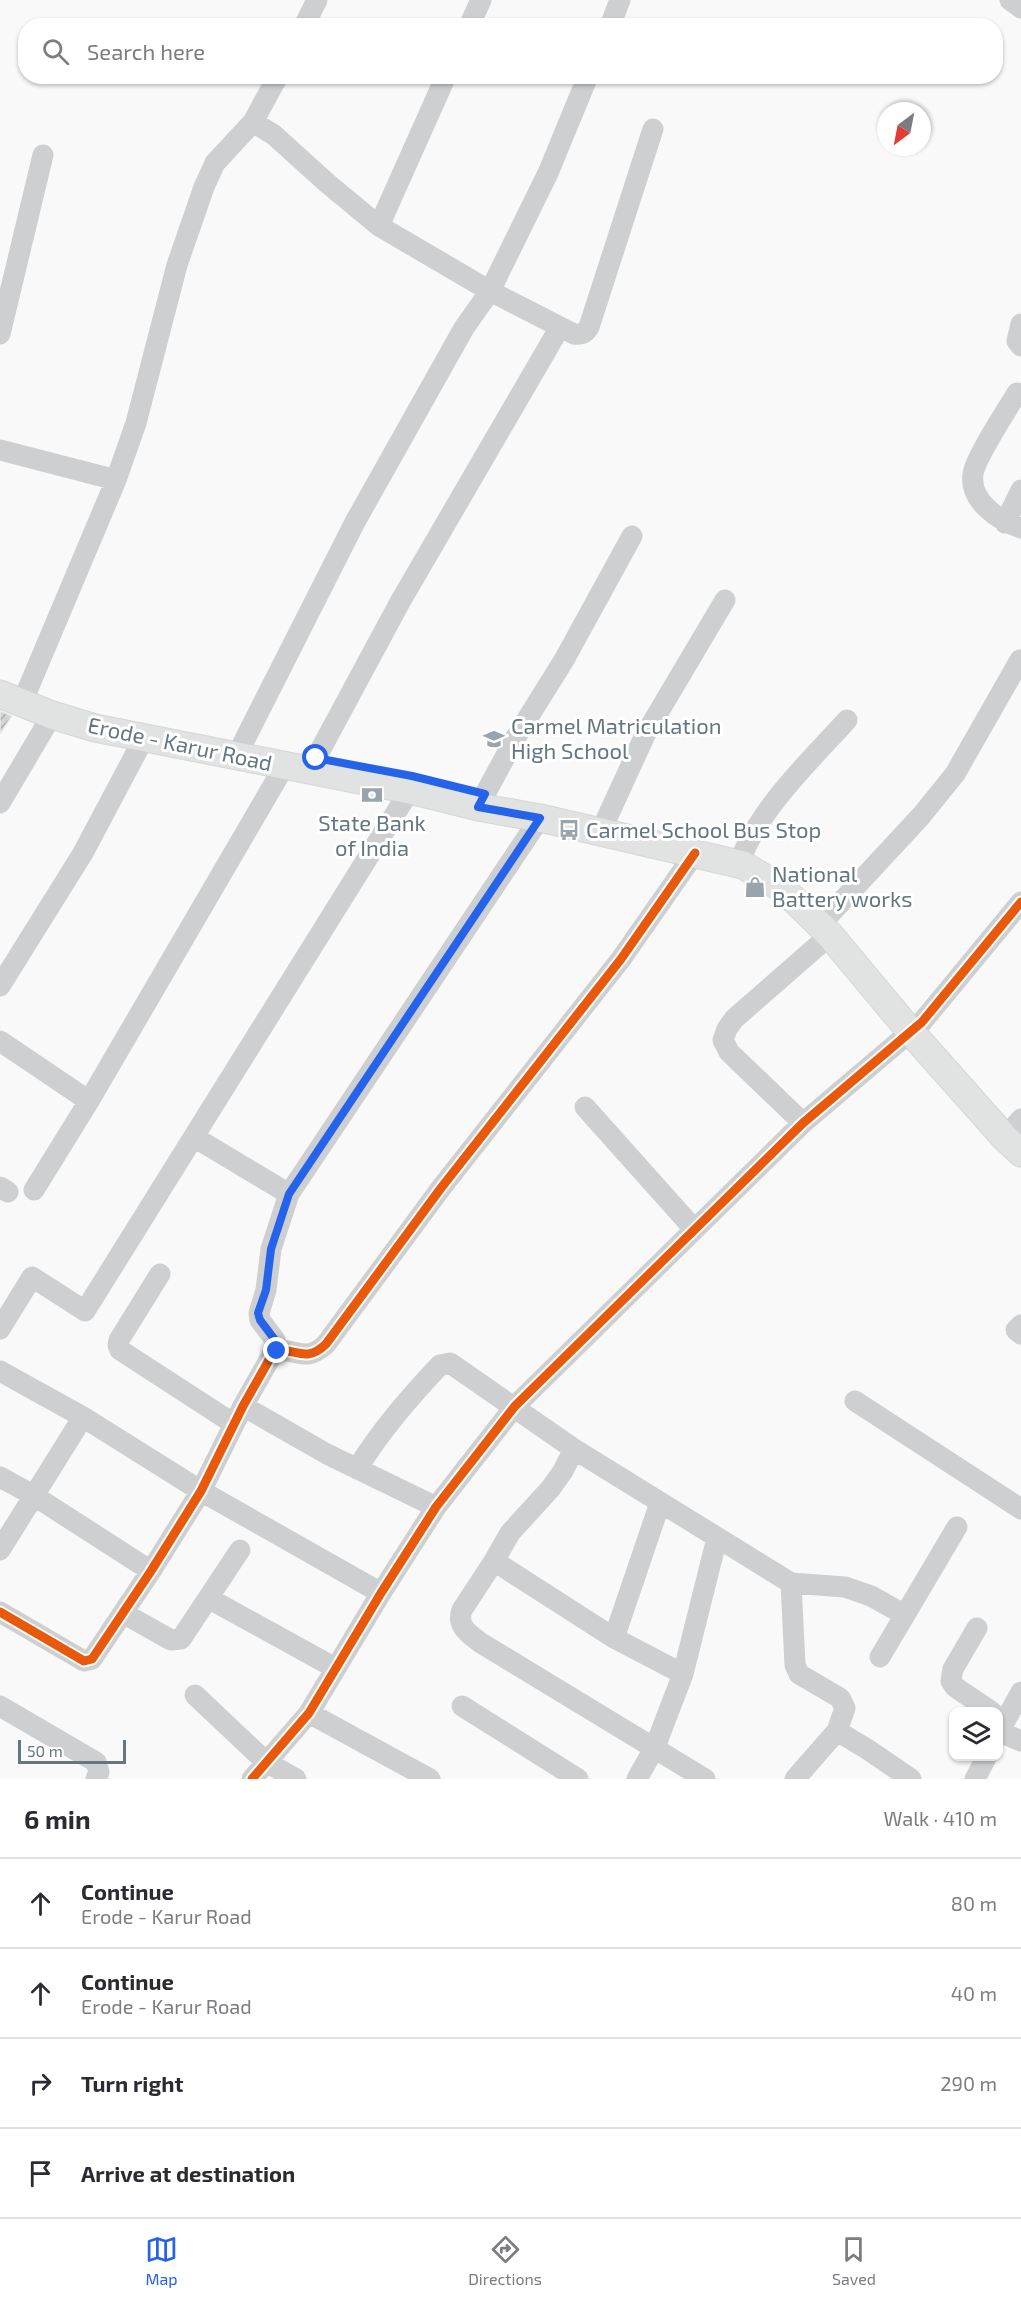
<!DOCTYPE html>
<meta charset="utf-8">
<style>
:root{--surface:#fff;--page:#f2f2f3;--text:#2b2b33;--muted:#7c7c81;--line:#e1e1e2;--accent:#2563eb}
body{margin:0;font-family:"Exo 2",sans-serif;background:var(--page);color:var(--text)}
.controls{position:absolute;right:18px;bottom:18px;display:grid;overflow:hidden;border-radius:12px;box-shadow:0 2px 4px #0004}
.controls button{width:54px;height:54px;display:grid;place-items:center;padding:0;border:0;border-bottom:2px solid var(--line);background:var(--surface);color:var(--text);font:30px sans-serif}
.compass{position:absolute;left:877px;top:102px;width:54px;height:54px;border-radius:50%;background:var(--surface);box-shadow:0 2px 4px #0004;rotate:212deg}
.scale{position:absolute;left:18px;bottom:15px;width:108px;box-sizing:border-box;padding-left:6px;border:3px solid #657683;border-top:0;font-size:16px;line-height:21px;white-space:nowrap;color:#657683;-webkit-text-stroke:4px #fff;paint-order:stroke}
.stop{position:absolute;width:18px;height:18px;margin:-14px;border:4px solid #2563eb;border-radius:50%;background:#fff}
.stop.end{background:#2563eb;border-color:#fff;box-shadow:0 2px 6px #0008}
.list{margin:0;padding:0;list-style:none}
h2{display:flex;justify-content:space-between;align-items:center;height:78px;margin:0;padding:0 24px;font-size:26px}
h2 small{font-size:20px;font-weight:400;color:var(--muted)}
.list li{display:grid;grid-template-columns:39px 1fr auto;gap:18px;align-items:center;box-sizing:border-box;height:90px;padding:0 24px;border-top:2px solid var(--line)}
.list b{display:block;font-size:22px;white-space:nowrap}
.list p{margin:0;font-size:20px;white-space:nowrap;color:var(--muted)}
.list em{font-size:20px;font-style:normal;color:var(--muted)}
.icon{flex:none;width:33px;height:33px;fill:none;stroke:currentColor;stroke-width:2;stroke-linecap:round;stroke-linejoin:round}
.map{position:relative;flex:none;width:1021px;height:1779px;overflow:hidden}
.search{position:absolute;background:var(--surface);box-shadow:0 2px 4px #0004;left:18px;right:18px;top:18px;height:66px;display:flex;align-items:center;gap:15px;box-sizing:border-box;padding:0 21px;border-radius:24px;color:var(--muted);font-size:22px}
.sheet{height:438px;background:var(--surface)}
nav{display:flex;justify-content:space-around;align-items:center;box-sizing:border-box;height:84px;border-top:2px solid var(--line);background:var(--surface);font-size:16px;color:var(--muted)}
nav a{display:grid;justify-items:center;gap:3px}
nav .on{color:var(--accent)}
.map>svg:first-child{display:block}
</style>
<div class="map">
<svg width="1021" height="1779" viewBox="0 0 1021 1779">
<defs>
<pattern id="building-hatch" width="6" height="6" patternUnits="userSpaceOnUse" patternTransform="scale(1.5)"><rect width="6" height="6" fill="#d0d2d3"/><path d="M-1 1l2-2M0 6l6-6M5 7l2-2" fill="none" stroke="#acafb1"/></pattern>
</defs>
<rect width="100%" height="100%" fill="#f9f9f9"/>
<!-- building -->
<path fill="url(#building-hatch)" stroke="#e8e8e8" stroke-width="1.5" d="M0 711 12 716 0 734Z"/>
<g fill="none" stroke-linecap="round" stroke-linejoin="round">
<defs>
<path id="major" d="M0 694 52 715 95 728 410 790 478 807 540 818 743 865 783 889 830 935 910 1031 1005 1138 1021 1153"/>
</defs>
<!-- major casing -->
<use href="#major" stroke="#d5d6d7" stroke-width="29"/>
<!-- minor -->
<path stroke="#cecfd0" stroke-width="21" d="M1010 0 1021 8
M304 26 317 0
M469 26 481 0
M610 26 620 0
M253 122 274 135 327 183 379 226 490 291 574 334C581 335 585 334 589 327L653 129
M379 226 446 76
M1021 324 1017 341 1021 346
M0 334 43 155
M1017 393C1007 410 975 458 973 474 969 501 999 521 1021 528
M0 450 116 480
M1005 523 1021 490
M27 691 116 480 136 423 177 265 204 187 215 163 253 122 278 76
M243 743 355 522 464 328 490 291 548 173 588 76
M316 758 400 602 560 327
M0 803 52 715
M478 807 516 737 564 660 632 536
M606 820 645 735 725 600
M743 853C766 802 809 762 847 720
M830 914 921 816 955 774 1020 660
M0 986 83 853 144 738
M0 1041 89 1101
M585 1107 694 1229
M803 1123 729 1052 723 1040 727 1029 734 1019 830 935
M194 1137 289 1194 540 818
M1005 1138 1021 1119
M0 1187 8 1192
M34 1190 89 1101 285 765
M160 1274 119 1340 118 1345 120 1350 234 1424
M1021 1325 1016 1330 1021 1334
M0 1329 32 1277 85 1311 410 790
M277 1351 275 1340 260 1320 259 1313 266 1290 271 1249 289 1194
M0 1371 83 1417 201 1491 381 1593
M855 1401 1021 1509
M243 1406 327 1454 436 1507
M574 1449 563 1471 551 1488 510 1533 494 1561 462 1610C456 1626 469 1634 481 1643L705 1779
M357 1469C381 1430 409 1398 440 1365L450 1363 574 1449 791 1583 845 1587 871 1596 905 1615
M0 1477 33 1495 151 1571
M0 1550 83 1417
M494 1561 614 1638 683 1674
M791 1583 795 1665 799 1674 840 1698 845 1708 837 1731 795 1779
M208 1598 335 1668
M0 1612 84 1661 92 1659 151 1571 201 1491 243 1406 273 1353C294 1344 303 1366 326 1344L441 1188 621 959 695 853
M123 1613 171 1640 181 1639 240 1550
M977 1628 953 1669 951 1681 955 1687 992 1712
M614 1638 660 1503
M880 1657 957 1527
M195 1695 266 1762 296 1779
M0 1706 96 1762 99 1772 96 1779
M462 1706 578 1779
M309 1713 430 1779
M837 1731 867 1749 911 1779
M1000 1732 1021 1741
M998 1734 1021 1692
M252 1779 309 1713 381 1593 436 1507 515 1406 803 1123 922 1022 1021 902
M637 1779 655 1747 683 1674 717 1538
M975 1779 987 1756"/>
<!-- major -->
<use href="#major" stroke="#e1e2e2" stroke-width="27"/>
<defs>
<path id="cycleway" d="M0 1612 84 1661 92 1659 151 1571 201 1491 243 1406 273 1353C294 1344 303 1366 326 1344L441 1188 621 959 695 853
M252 1779 309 1713 381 1593 436 1507 515 1406 803 1123 922 1022 1021 902"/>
</defs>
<!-- cycleway casing -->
<use href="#cycleway" stroke="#fff" stroke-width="13"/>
<!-- cycleway -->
<use href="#cycleway" stroke="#e8590c" stroke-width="9"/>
</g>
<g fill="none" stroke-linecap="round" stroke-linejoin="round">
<!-- route -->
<path stroke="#2563eb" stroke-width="8" d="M277 1351 275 1340 260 1320 258 1313 266 1290 271 1249 289 1194 540 818 478 807 485 794 412 776 316 758"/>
</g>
<!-- icons -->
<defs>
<symbol id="school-bare" viewBox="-9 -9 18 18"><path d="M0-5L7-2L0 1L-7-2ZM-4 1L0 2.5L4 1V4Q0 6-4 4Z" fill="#99a4ac" stroke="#fff" stroke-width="2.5" paint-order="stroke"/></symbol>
<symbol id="bank-bare" viewBox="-9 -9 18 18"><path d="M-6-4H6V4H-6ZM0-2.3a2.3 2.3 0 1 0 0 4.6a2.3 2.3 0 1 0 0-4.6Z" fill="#99a4ac" stroke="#fff" stroke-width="2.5" paint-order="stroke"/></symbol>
<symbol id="bus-bare" viewBox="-9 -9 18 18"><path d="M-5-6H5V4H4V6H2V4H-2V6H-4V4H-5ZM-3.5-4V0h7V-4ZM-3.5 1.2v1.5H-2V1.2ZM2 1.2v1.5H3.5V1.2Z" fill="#99a4ac" stroke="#fff" stroke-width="2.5" paint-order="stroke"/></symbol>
<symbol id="shop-bare" viewBox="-9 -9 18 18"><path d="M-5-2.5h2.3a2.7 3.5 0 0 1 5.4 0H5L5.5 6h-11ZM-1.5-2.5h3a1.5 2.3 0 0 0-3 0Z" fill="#99a4ac" stroke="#fff" stroke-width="2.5" paint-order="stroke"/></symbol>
</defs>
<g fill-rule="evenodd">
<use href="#school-bare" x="479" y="724" width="30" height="30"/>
<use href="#bank-bare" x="357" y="780" width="30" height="30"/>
<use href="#bus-bare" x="554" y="815" width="30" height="30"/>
<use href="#shop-bare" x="740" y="872" width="30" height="30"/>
</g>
<g text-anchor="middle" stroke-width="6" stroke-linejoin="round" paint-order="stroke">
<!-- poi labels -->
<g font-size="22" fill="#657683" stroke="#fff" text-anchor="start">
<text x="511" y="734">Carmel Matriculation<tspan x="511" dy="25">High School</tspan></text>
<text x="372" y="831" text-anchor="middle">State Bank<tspan x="372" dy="25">of India</tspan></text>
<text x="586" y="838">Carmel School Bus Stop</text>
<text x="772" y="882">National<tspan x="772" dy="25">Battery works</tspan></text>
</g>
<!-- street labels -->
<g font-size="22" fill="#657683" stroke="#fff">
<text transform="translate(180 744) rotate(12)" y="8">Erode - Karur Road</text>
</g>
</g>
</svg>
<div class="controls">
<button><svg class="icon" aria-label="layers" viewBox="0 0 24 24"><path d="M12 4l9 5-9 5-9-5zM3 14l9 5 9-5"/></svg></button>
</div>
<svg class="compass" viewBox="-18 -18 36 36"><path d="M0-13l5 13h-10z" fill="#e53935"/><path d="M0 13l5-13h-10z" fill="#7c7c81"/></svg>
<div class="scale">50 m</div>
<div class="stop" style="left:316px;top:758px"></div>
<div class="stop end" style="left:277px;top:1351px"></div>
<div class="search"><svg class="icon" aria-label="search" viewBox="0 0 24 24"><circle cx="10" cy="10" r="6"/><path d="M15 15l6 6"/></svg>Search here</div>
</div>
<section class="sheet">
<h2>6 min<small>Walk · 410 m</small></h2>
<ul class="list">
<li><svg class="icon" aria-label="ahead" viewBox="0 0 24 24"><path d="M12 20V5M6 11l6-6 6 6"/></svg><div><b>Continue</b><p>Erode - Karur Road</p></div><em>80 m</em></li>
<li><svg class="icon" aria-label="ahead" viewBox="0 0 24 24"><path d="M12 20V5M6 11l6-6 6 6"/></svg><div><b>Continue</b><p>Erode - Karur Road</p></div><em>40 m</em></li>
<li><svg class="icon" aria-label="right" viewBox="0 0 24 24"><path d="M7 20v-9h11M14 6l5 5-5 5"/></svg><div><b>Turn right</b></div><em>290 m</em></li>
<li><svg class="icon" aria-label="arrive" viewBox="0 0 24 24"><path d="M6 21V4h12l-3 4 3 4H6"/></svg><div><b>Arrive at destination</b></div></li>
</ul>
</section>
<nav>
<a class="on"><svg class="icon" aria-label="map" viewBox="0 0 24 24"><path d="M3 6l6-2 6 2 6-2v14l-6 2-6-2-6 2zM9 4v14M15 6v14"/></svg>Map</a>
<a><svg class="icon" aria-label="directions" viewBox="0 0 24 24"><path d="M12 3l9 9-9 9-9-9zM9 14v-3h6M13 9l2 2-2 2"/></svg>Directions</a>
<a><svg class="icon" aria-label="saved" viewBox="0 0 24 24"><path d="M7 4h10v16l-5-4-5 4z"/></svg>Saved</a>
</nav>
